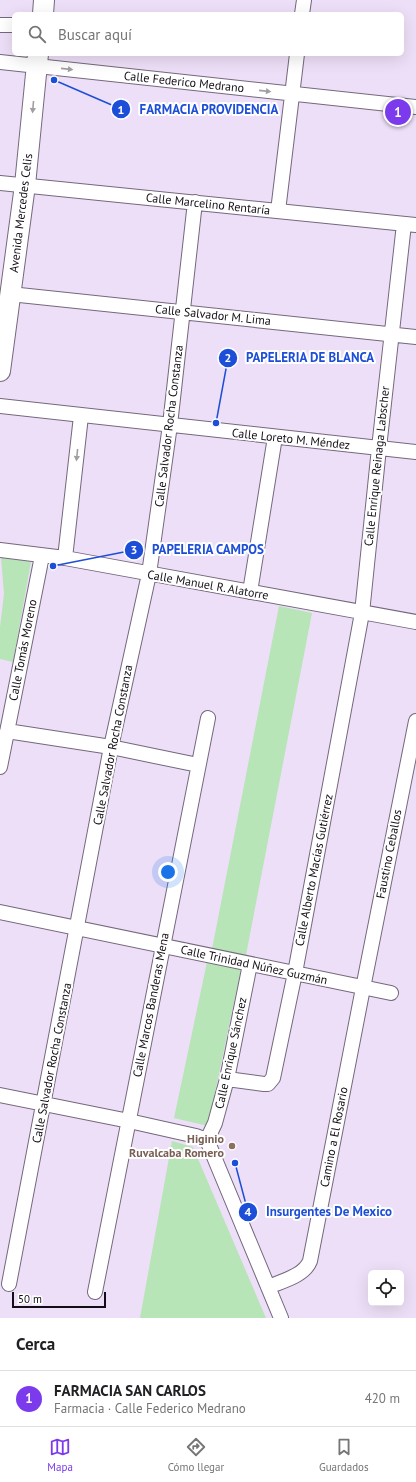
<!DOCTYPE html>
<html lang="es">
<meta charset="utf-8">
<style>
:root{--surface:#fff;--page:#f6f6f6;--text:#202124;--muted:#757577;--line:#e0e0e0;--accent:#7c3aed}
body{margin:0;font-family:"PT Sans",sans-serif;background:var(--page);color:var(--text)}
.controls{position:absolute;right:12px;bottom:12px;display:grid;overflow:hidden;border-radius:6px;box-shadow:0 4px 16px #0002}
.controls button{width:36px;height:36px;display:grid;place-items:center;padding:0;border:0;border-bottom:1px solid var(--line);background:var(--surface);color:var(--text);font:20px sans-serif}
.scale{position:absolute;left:12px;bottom:10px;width:94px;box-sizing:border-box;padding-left:4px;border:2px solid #130e16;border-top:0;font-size:11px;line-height:14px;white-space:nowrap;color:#130e16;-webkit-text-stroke:3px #fff;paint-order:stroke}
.you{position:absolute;left:168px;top:872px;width:14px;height:14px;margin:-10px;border:3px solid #fff;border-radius:50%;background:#1a73e8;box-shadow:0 0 0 6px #1a73e833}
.badge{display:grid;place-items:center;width:26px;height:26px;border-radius:50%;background:var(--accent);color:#fff;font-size:13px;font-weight:700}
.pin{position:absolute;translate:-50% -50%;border:2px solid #fff;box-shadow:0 1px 4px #0006}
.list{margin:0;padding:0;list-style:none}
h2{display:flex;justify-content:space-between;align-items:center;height:52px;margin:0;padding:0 16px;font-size:17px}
h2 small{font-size:13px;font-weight:400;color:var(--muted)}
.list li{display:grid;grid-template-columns:26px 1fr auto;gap:12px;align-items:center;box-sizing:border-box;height:56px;padding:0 16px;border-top:1px solid var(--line)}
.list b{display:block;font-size:15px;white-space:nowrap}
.list p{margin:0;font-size:13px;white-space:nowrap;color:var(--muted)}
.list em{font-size:13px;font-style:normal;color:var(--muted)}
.icon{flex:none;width:22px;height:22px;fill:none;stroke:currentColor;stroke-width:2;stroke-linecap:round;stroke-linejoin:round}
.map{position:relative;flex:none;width:416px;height:1318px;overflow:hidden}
.search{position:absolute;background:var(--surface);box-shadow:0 4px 16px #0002;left:12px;right:12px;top:12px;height:44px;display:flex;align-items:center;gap:10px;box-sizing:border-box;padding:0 14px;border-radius:6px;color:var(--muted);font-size:15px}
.sheet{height:108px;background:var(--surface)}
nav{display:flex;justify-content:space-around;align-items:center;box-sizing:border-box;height:56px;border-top:1px solid var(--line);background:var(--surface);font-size:11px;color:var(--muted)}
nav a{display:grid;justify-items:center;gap:2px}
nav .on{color:var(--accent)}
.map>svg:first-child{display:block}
</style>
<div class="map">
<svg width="416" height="1318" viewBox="0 0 416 1318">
<rect width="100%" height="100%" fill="#eddff7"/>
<!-- green -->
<path fill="#b7e5b7" d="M1 557 31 562 13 662 0 659V627L4 594Z
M279 606 312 613 246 955 212 949Z
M207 962 241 969 208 1126 174 1118Z
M172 1141 193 1147 266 1318H140Z"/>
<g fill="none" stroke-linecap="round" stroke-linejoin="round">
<defs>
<path id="street" d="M302 14 304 0
M0 25H14
M0 62 416 107
M0 183 416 225
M278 211 297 54
M10 294 416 337
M0 406 416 452
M0 550 65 558 416 622
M65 558 81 416
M250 592 275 437
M7 731 111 747 198 765
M0 767 42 556
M0 912 391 993
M227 1079 264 1084H268L273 1078 295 973 362 613 379 448 404 224
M0 1095 129 1121 196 1136 207 1140
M207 1140 281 1318
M207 1140 215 1123 227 1079 250 964
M9 1284 111 747 149 574 170 425 195 202
M268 1287C282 1281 304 1276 310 1261L363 988 416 721
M95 1292 208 718"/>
<path id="secondary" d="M43 14 44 0
M0 371 25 185 38 54"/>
</defs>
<!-- street casing -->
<use href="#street" stroke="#74687d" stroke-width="16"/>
<!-- secondary casing -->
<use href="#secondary" stroke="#74687d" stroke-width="22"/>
<!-- street -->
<use href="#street" stroke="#fff" stroke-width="14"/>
<!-- secondary -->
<use href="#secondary" stroke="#fff" stroke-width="20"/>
</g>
<!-- one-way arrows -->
<defs><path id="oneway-solid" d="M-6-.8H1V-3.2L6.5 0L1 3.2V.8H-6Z"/></defs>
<g fill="#a19fa2">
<use href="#oneway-solid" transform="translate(67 69) rotate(6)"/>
<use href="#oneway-solid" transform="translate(265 91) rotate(6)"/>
<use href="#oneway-solid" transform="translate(33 107) rotate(95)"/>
<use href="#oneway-solid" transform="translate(77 455) rotate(96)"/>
</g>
<!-- markers -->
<circle fill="#8d6e63" stroke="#fff" stroke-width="1.5" cx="232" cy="1146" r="4"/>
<g text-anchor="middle" stroke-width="4" stroke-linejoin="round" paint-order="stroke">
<!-- street labels -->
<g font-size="12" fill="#130e16" stroke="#fff">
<text transform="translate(184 82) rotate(6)" y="4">Calle Federico Medrano</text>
<text transform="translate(208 204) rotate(6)" y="4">Calle Marcelino Rentaría</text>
<text transform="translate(21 213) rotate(-83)" y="4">Avenida Mercedes Celis</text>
<text transform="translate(213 315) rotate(6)" y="4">Calle Salvador M. Lima</text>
<text transform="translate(169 426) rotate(-83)" y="4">Calle Salvador Rocha Constanza</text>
<text transform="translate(291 439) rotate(6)" y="4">Calle Loreto M. Méndez</text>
<text transform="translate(377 466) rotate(-84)" y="4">Calle Enrique Reinaga Labscher</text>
<text transform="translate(208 585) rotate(10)" y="4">Calle Manuel R. Alatorre</text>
<text transform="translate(23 650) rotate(-79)" y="4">Calle Tomás Moreno</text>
<text transform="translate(113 745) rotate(-79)" y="4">Calle Salvador Rocha Constanza</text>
<text transform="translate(389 854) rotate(-79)" y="4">Faustino Ceballos</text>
<text transform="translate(314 870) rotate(-79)" y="4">Calle Alberto Macías Gutiérrez</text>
<text transform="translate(254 965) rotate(12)" y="4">Calle Trinidad Núñez Guzmán</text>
<text transform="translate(151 1005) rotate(-79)" y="4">Calle Marcos Banderas Mena</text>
<text transform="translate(231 1053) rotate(-78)" y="4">Calle Enrique Sánchez</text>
<text transform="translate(52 1063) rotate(-79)" y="4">Calle Salvador Rocha Constanza</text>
<text transform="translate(334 1137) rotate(-79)" y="4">Camino a El Rosario</text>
</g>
<!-- education labels -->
<g font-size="12" font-weight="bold" fill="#785e54" stroke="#fff" text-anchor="end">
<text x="224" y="1143">Higinio<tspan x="224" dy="14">Ruvalcaba Romero</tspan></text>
</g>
</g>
<!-- callouts -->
<path fill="none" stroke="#1d4ed8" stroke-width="1.5" d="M54 80L121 109M216 423L228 358M53 566L134 550M235 1163L248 1212"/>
<g fill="#1d4ed8" stroke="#fff" stroke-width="1.5">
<circle cx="54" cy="80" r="4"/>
<circle cx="216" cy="423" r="4"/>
<circle cx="53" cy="566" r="4"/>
<circle cx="235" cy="1163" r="4"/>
<circle cx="121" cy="109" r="10"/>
<circle cx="228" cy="358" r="10"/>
<circle cx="134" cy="550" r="10"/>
<circle cx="248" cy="1212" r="10"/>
</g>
<g font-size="12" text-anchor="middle" font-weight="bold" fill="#fff">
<text x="121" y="114">1</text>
<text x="228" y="362">2</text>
<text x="134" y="554">3</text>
<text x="248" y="1216">4</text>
</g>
<g font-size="13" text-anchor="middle" font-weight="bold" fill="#1d4ed8" stroke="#fff" stroke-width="4" stroke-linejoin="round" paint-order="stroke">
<text x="209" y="114">FARMACIA PROVIDENCIA</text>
<text x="310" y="362">PAPELERIA DE BLANCA</text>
<text x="208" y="554">PAPELERIA CAMPOS</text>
<text x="329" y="1216">Insurgentes De Mexico</text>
</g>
</svg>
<div class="controls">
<button><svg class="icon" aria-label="locate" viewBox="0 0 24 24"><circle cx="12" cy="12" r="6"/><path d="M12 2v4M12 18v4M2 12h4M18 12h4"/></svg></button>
</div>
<div class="scale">50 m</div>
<div class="you"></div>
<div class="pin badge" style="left:398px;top:112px">1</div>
<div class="search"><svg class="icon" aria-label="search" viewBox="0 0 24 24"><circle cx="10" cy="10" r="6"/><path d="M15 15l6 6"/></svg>Buscar aquí</div>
</div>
<section class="sheet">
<h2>Cerca<small></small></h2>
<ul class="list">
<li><span class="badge">1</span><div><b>FARMACIA SAN CARLOS</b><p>Farmacia · Calle Federico Medrano</p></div><em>420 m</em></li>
</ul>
</section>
<nav>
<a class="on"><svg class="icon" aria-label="map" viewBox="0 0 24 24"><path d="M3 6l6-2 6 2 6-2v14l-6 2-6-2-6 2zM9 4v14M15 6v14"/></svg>Mapa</a>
<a><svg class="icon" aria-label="directions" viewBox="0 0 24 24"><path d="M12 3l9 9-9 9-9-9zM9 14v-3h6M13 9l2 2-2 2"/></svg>Cómo llegar</a>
<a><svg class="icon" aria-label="saved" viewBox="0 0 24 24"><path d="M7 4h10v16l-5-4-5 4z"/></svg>Guardados</a>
</nav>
